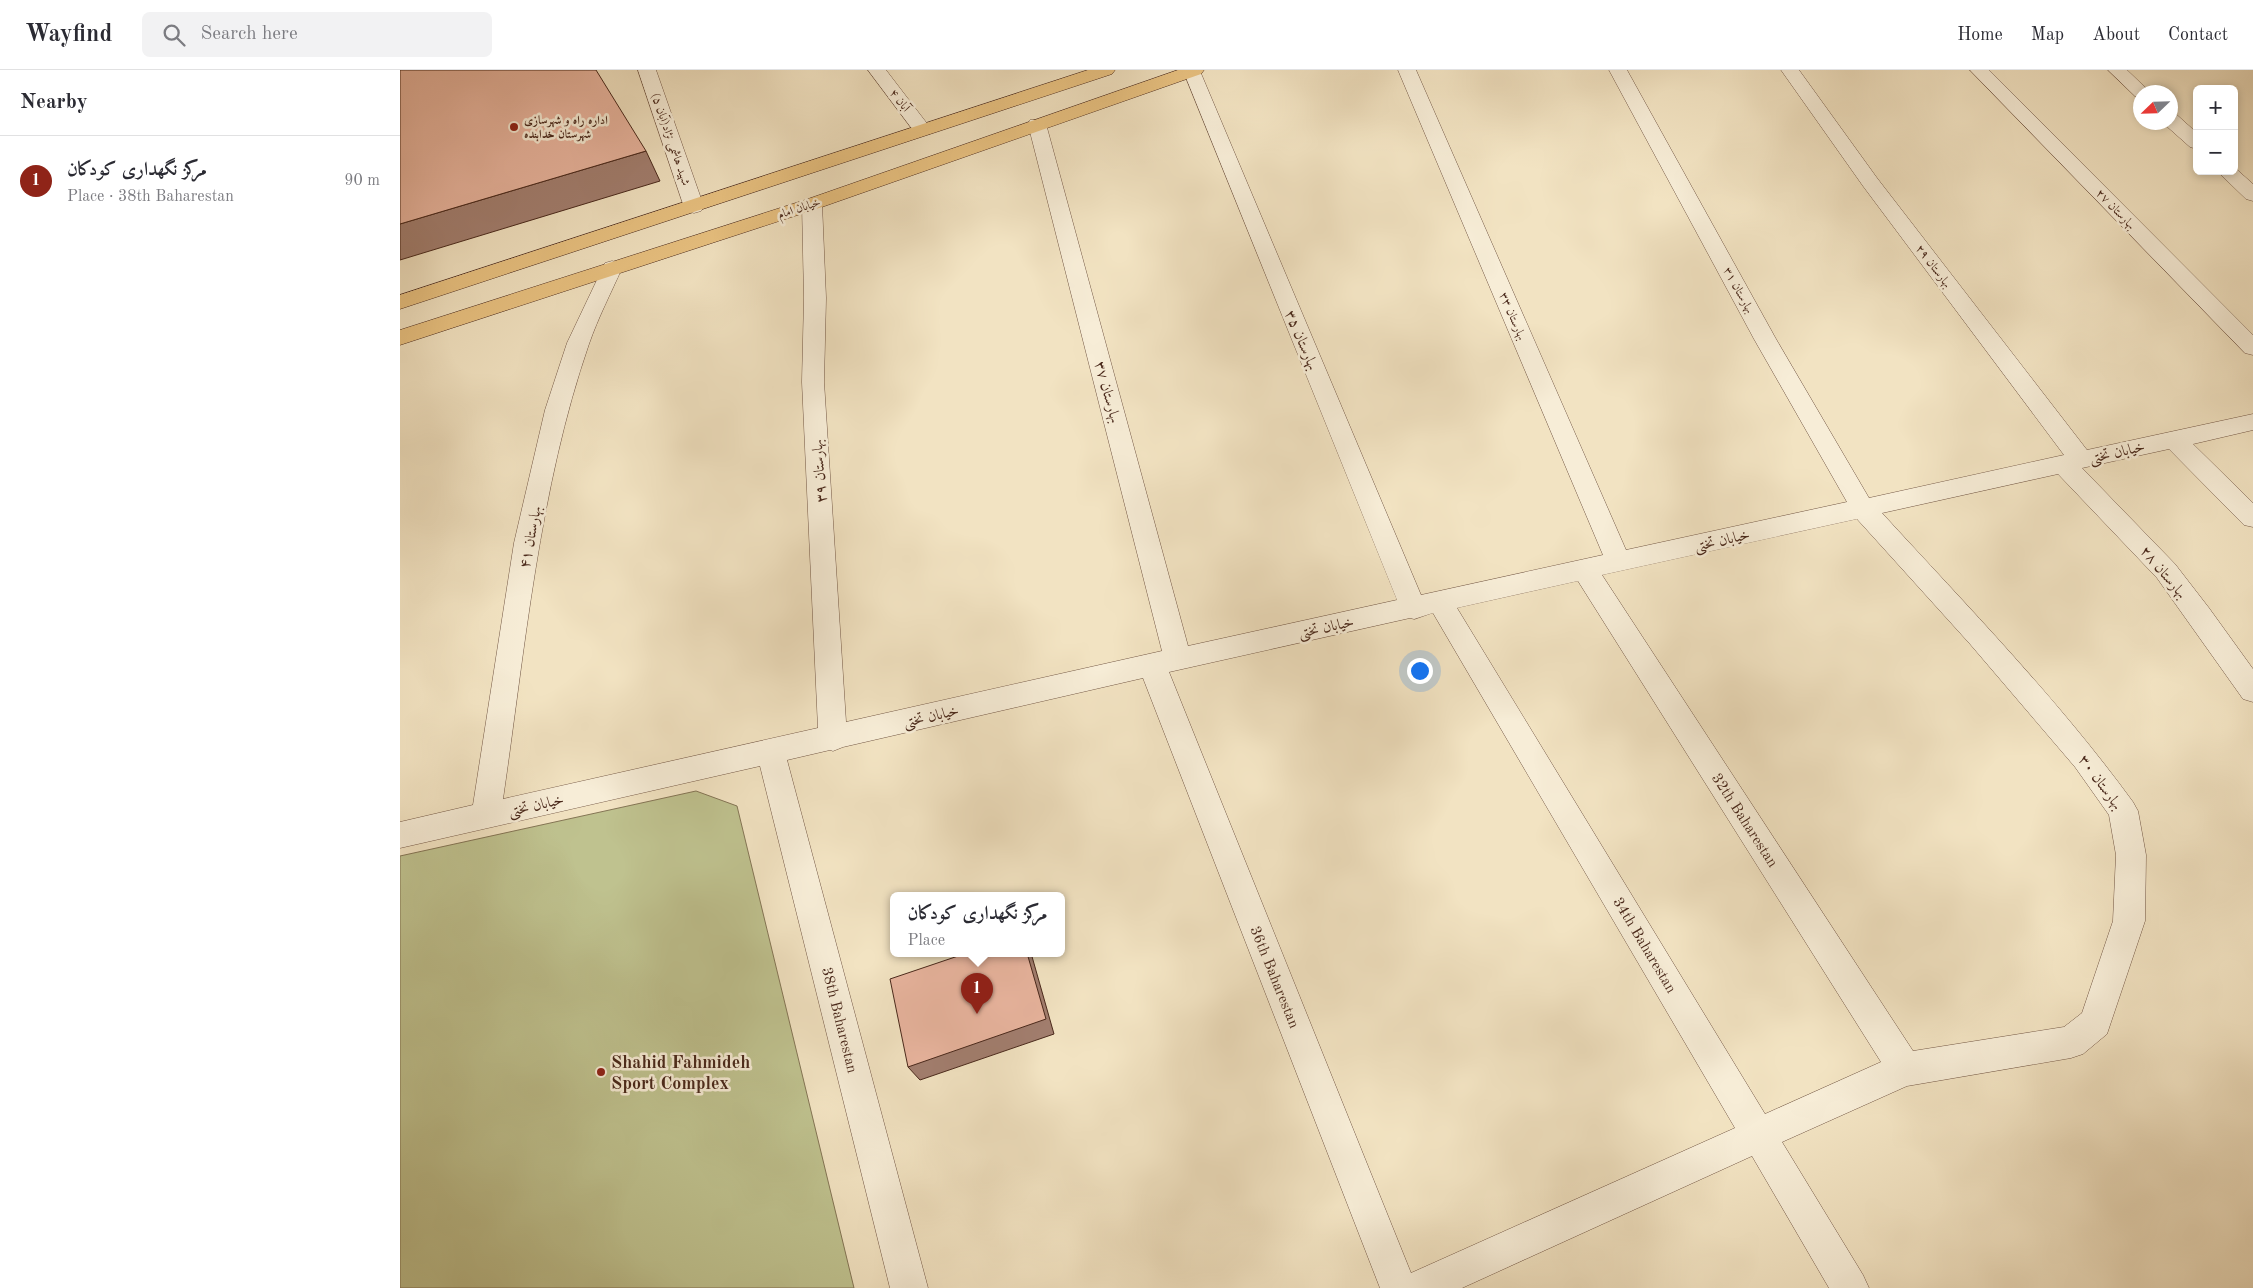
<!DOCTYPE html>
<meta charset="utf-8">
<style>
:root{--surface:#fff;--page:#f2f2f3;--text:#2b2b33;--muted:#7c7c81;--line:#e1e1e2;--accent:#8f2418}
body{margin:0;font-family:"Old Standard TT",Amiri,serif;background:var(--page);color:var(--text)}
.controls{position:absolute;right:15px;top:15px;display:grid;overflow:hidden;border-radius:8px;box-shadow:0 2px 8px #0003}
.controls button{width:45px;height:45px;display:grid;place-items:center;padding:0;border:0;border-bottom:1px solid var(--line);background:var(--surface);color:var(--text);font:25px sans-serif}
.compass{position:absolute;left:1733px;top:15px;width:45px;height:45px;border-radius:50%;background:var(--surface);box-shadow:0 2px 8px #0003;rotate:247deg}
.you{position:absolute;left:1019px;top:600px;width:18px;height:18px;margin:-12px;border:4px solid #fff;border-radius:50%;background:#1a73e8;box-shadow:0 0 0 8px #1a73e833}
.badge{display:grid;place-items:center;width:32px;height:32px;border-radius:50%;background:var(--accent);color:#fff;font-size:16px;font-weight:700}
.pin{position:absolute;translate:-50% -41px;filter:drop-shadow(0 1px 2px #0008)}
.pin::after{content:'';position:absolute;top:26px;width:18px;height:15px;background:inherit;clip-path:polygon(0 0,100% 0,50% 100%)}
.popup{position:absolute;left:490px;top:822px;width:175px;height:65px;box-sizing:border-box;display:grid;place-content:center;border-radius:8px;background:var(--surface);filter:drop-shadow(0 1px 4px #0005);font-size:16px;white-space:nowrap;color:var(--muted)}
.popup b{font-size:19px;color:var(--text)}
.popup::after{content:'';position:absolute;left:50%;top:100%;margin-left:-10px;border:10px solid transparent;border-top-color:var(--surface)}
.list{margin:0;padding:0;list-style:none}
h2{display:flex;justify-content:space-between;align-items:center;height:65px;margin:0;padding:0 20px;font-size:21px}
h2 small{font-size:16px;font-weight:400;color:var(--muted)}
.list li{display:grid;grid-template-columns:32px 1fr auto;gap:15px;align-items:center;box-sizing:border-box;height:90px;padding:0 20px;border-top:1px solid var(--line)}
.list b{display:block;font-size:19px;white-space:nowrap}
.list p{margin:0;font-size:16px;white-space:nowrap;color:var(--muted)}
.list em{font-size:16px;font-style:normal;color:var(--muted)}
.icon{flex:none;width:28px;height:28px;fill:none;stroke:currentColor;stroke-width:2;stroke-linecap:round;stroke-linejoin:round}
.map{position:relative;flex:none;width:1853px;height:1218px;overflow:hidden}
header{display:flex;align-items:center;gap:30px;box-sizing:border-box;height:70px;padding:0 25px;background:var(--surface);border-bottom:1px solid var(--line)}
header strong{font-size:24px}
nav{display:flex;gap:28px;margin-inline-start:auto;font-size:18px}
.search{width:350px;height:45px;background:var(--page);display:flex;align-items:center;gap:12px;box-sizing:border-box;padding:0 18px;border-radius:8px;color:var(--muted);font-size:19px}
main{display:flex}
aside{flex:1;background:var(--surface)}
.map>svg:first-child{display:block}
</style>
<header>
<strong>Wayfind</strong>
<div class="search"><svg class="icon" aria-label="search" viewBox="0 0 24 24"><circle cx="10" cy="10" r="6"/><path d="M15 15l6 6"/></svg>Search here</div>
<nav><a>Home</a><a>Map</a><a>About</a><a>Contact</a></nav>
</header>
<main>
<aside>
<h2>Nearby<small></small></h2>
<ul class="list">
<li><span class="badge">1</span><div><b>مرکز نگهداری کودکان</b><p>Place · 38th Baharestan</p></div><em>90 m</em></li>
</ul>
</aside>
<div class="map">
<svg width="1853" height="1218" viewBox="0 0 1853 1218">
<rect width="100%" height="100%" fill="#f2e3c2"/>
<filter id="stains"><feTurbulence type="fractalNoise" baseFrequency=".004" numOctaves="4"/><feColorMatrix values="0 0 0 0 .2 0 0 0 0 .09 0 0 0 0 .02 0 0 0 .5 -.17"/></filter>
<radialGradient id="worn" r=".72"><stop offset=".6" stop-color="#630" stop-opacity="0"/><stop offset="1" stop-color="#630" stop-opacity=".3"/></radialGradient>
<!-- green -->
<path fill="#bfc28f" stroke="#847555" d="M296 721 337 736 454 1218H0V786Z"/>
<g fill="none" stroke-linecap="round" stroke-linejoin="round">
<defs>
<path id="minor" d="M238 0H256L304 137 301 141 294 143 287 141 284 137Z
M468 0H486L532 60 530 64H516Z
M783 0 800 1 1021 525 1203 485 998 0H1016L1226 480 1447 432 1354 269 1209 0H1227L1376 269 1469 428 1664 385 1463 116 1381 0H1399L1477 108 1687 380 1853 344V360L1793 374 1853 433V457L1844 455 1769 379 1682 398 1775 494 1809 538 1853 599V632L1843 629 1757 508 1658 404 1482 443C1568 537 1658 629 1733 732L1738 741 1746 785 1745 851 1707 964 1683 984 1671 988 1507 1016 1382 1072 1463 1205 1469 1218H1429L1352 1086 1062 1218H980L743 608 443 677 433 681 430 680 387 690 528 1218H490L360 696 0 778V752L73 735 114 473 145 340 167 273 205 193 212 191 219 193 222 198C211 223 198 248 189 274 139 418 125 579 103 729L418 658 402 312 404 228 402 134 405 130 412 128 419 130 422 134 426 228 424 312 446 652 762 581 628 54 630 50H644L646 54 788 576 997 530ZM1457 449 1570 574 1675 697 1709 745 1716 785 1713 851 1682 943 1664 957 1513 981 1202 505ZM1178 511 1481 992 1365 1044 1057 538ZM1033 543 1335 1058 1011 1203 769 602 1010 548 1014 549Z
M1570 0H1589L1853 265V285L1845 283Z
M1708 0H1727L1750 22H1740V27L1735 26Z
M1770 44 1777 45 1797 63V79L1790 77 1763 53 1770 52Z
M1834 97 1853 114V131L1846 129 1817 101H1834Z"/>
<path id="major" d="M688 0H715L712 4 0 239V225Z
M778 0H804L801 4 419 138 0 275V260L405 130Z"/>
</defs>
<!-- minor casing -->
<use href="#minor" stroke="#735745" stroke-width="1"/>
<!-- major casing -->
<use href="#major" stroke="#49281b" stroke-width="1"/>
<!-- minor -->
<use href="#minor" fill="#f7edd7" fill-rule="evenodd"/>
<!-- major -->
<use href="#major" fill="#e9c281" fill-rule="evenodd"/>
</g>
<!-- shaded-wall -->
<path fill="#a27e6f" stroke="#49281b" d="M246 81 260 111 0 190V154Z
M627 883H631L654 964 520 1010 508 997Z"/>
<!-- building -->
<path fill="#e8b49e" stroke="#49281b" d="M0 0H196L246 81 0 154Z
M567 883H627L646 949 508 997 490 909Z"/>
<!-- markers -->
<g fill="#8f2418" stroke="#f7edd7" stroke-width="2">
<circle cx="114" cy="57" r="5"/>
<circle cx="201" cy="1002" r="5"/>
</g>
<g text-anchor="middle" stroke-width="5" stroke-linejoin="round" paint-order="stroke">
<!-- far-street labels -->
<g font-size="12" fill="#49281b" stroke="#f7edd7">
<text transform="translate(500 30) rotate(52)" y="4">آبان ۴</text>
<text transform="translate(271 69) rotate(71)" y="4">(آبان ۵)شهید هاشمی نژاد</text>
<text transform="translate(399 138) rotate(-18)" y="4">خیابان امام</text>
<text transform="translate(1716 139) rotate(46)" y="4">بهارستان ۲۷</text>
<text transform="translate(1534 196) rotate(53)" y="4">بهارستان ۲۹</text>
<text transform="translate(1339 220) rotate(61)" y="4">بهارستان ۳۱</text>
<text transform="translate(1113 246) rotate(67)" y="4">بهارستان ۳۳</text>
</g>
<!-- far-poi labels -->
<g font-size="12" font-weight="bold" fill="#49281b" stroke="#f7edd7" text-anchor="start">
<text x="124" y="54">اداره راه و شهرسازی<tspan x="124" dy="14">شهرستان خدابنده</tspan></text>
</g>
<!-- street labels -->
<g font-size="15" fill="#49281b" stroke="#f7edd7">
<text transform="translate(902 270) rotate(67)" y="5">بهارستان ۳۵</text>
<text transform="translate(708 322) rotate(75)" y="5">بهارستان ۳۷</text>
<text transform="translate(1717 382) rotate(-13)" y="5">خیابان تختی</text>
<text transform="translate(419 401) rotate(-94)" y="5">بهارستان ۳۹</text>
<text transform="translate(130 467) rotate(-79)" y="5">بهارستان ۴۱</text>
<text transform="translate(1322 470) rotate(-13)" y="5">خیابان تختی</text>
<text transform="translate(1764 502) rotate(50)" y="5">بهارستان ۲۸</text>
<text transform="translate(926 557) rotate(-12)" y="5">خیابان تختی</text>
<text transform="translate(531 646) rotate(-13)" y="5">خیابان تختی</text>
<text transform="translate(1701 712) rotate(54)" y="5">بهارستان ۳۰</text>
<text transform="translate(136 735) rotate(-13)" y="5">خیابان تختی</text>
<text transform="translate(1345 750) rotate(57)" y="5">32th Baharestan</text>
<text transform="translate(1245 875) rotate(59)" y="5">34th Baharestan</text>
<text transform="translate(875 907) rotate(68)" y="5">36th Baharestan</text>
<text transform="translate(440 950) rotate(76)" y="5">38th Baharestan</text>
</g>
<!-- near-poi labels -->
<g font-size="18" font-weight="bold" fill="#49281b" stroke="#f7edd7" text-anchor="start">
<text x="211" y="998">Shahid Fahmideh<tspan x="211" dy="21">Sport Complex</tspan></text>
</g>
</g>
<rect width="100%" height="100%" filter="url(#stains)"/>
<rect width="100%" height="100%" fill="url(#worn)"/>
</svg>
<div class="controls">
<button>+</button>
<button>−</button>
</div>
<svg class="compass" viewBox="-18 -18 36 36"><path d="M0-13l5 13h-10z" fill="#e53935"/><path d="M0 13l5-13h-10z" fill="#7c7c81"/></svg>
<div class="you"></div>
<div class="pin badge" style="left:577px;top:944px">1</div>
<div class="popup"><b>مرکز نگهداری کودکان</b>Place</div>
</div>
</main>
